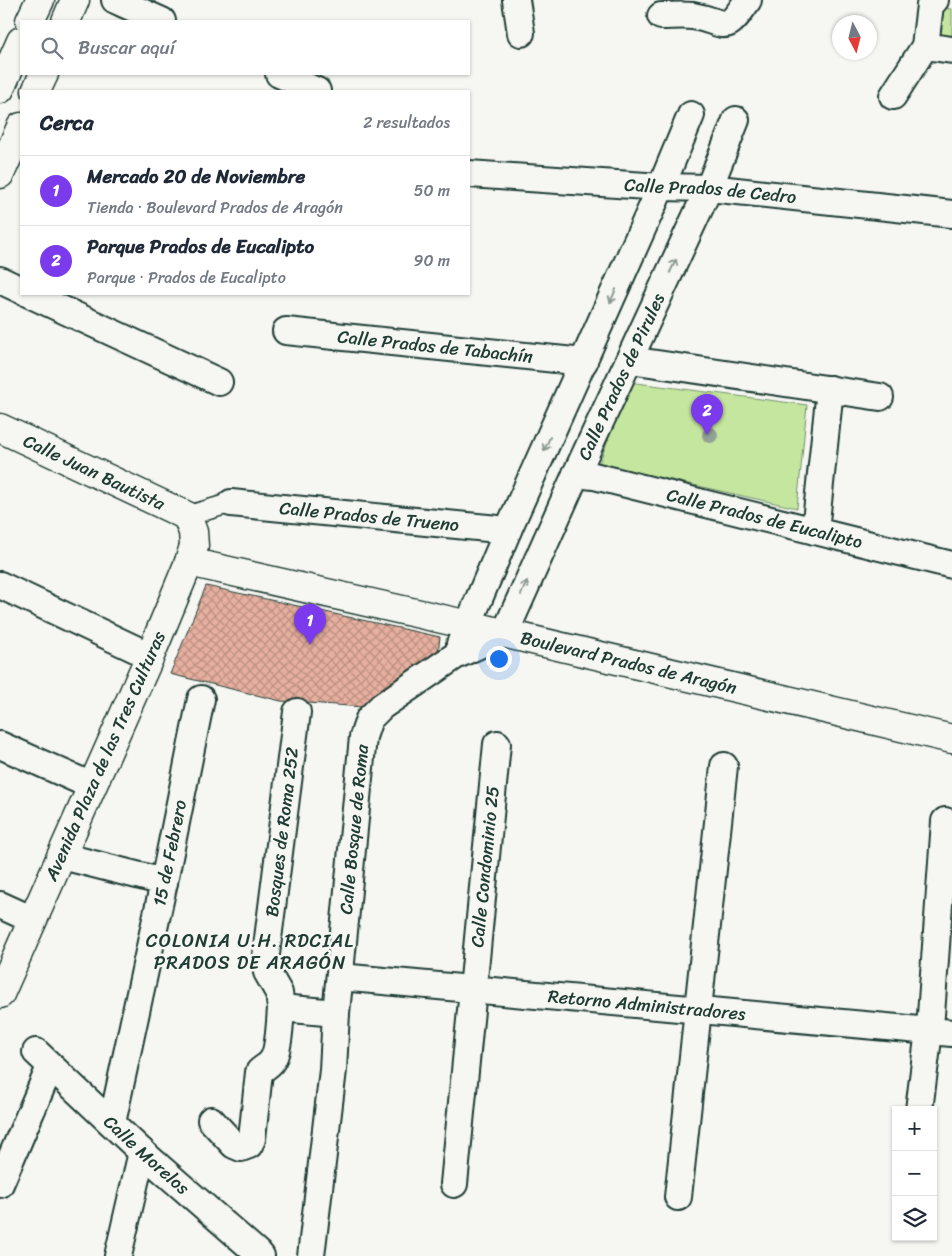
<!DOCTYPE html>
<html lang="es">
<meta charset="utf-8">
<style>
:root{--surface:#fff;--page:#f2f2f3;--text:#1f2937;--muted:#747a83;--line:#e0e1e3;--accent:#7c3aed}
body{margin:0;font-family:Sriracha,sans-serif;background:var(--page);color:var(--text)}
.controls{position:absolute;right:15px;bottom:15px;display:grid;overflow:hidden;border-radius:0px;box-shadow:0 1px 4px #0004}
.controls button{width:45px;height:45px;display:grid;place-items:center;padding:0;border:0;border-bottom:1px solid var(--line);background:var(--surface);color:var(--text);font:25px sans-serif}
.compass{position:absolute;left:832px;top:15px;width:45px;height:45px;border-radius:50%;background:var(--surface);box-shadow:0 1px 4px #0004;rotate:173deg}
.you{position:absolute;left:498px;top:658px;width:18px;height:18px;margin:-12px;border:4px solid #fff;border-radius:50%;background:#1a73e8;box-shadow:0 0 0 8px #1a73e833}
.badge{display:grid;place-items:center;width:32px;height:32px;border-radius:50%;background:var(--accent);color:#fff;font-size:16px;font-weight:700}
.pin{position:absolute;translate:-50% -41px;filter:drop-shadow(0 1px 2px #0008)}
.pin::after{content:'';position:absolute;top:26px;width:18px;height:15px;background:inherit;clip-path:polygon(0 0,100% 0,50% 100%)}
.list{margin:0;padding:0;list-style:none}
h2{display:flex;justify-content:space-between;align-items:center;height:65px;margin:0;padding:0 20px;font-size:21px}
h2 small{font-size:16px;font-weight:400;color:var(--muted)}
.list li{display:grid;grid-template-columns:32px 1fr auto;gap:15px;align-items:center;box-sizing:border-box;height:70px;padding:0 20px;border-top:1px solid var(--line)}
.list b{display:block;font-size:19px;white-space:nowrap}
.list p{margin:0;font-size:16px;white-space:nowrap;color:var(--muted)}
.list em{font-size:16px;font-style:normal;color:var(--muted)}
.icon{flex:none;width:28px;height:28px;fill:none;stroke:currentColor;stroke-width:2;stroke-linecap:round;stroke-linejoin:round}
.map{position:relative;flex:none;width:952px;height:1256px;overflow:hidden}
.search{position:absolute;background:var(--surface);box-shadow:0 1px 4px #0004;left:20px;top:20px;width:450px;height:55px;display:flex;align-items:center;gap:12px;box-sizing:border-box;padding:0 18px;border-radius:0px;color:var(--muted);font-size:19px}
.panel{position:absolute;background:var(--surface);box-shadow:0 1px 4px #0004;left:20px;top:90px;width:450px;height:205px;border-radius:0px}
.map>svg:first-child{display:block}
</style>
<div class="map">
<svg width="952" height="1256" viewBox="0 0 952 1256">
<defs>
<pattern id="building-cross-hatch" width="8" height="8" patternUnits="userSpaceOnUse" patternTransform="scale(1.25)"><rect width="8" height="8" fill="#e7af9f"/><path d="M0 0l8 8M0 8l8-8" fill="none" stroke="#bb9082"/></pattern>
</defs>
<rect width="100%" height="100%" fill="#f6f6f2"/>
<filter id="ink" filterUnits="userSpaceOnUse"><feTurbulence type="fractalNoise" baseFrequency=".02" numOctaves="2"/><feDisplacementMap in="SourceGraphic" scale="10" xChannelSelector="R" yChannelSelector="G"/><feConvolveMatrix kernelMatrix="1 2 1 2 8 2 1 2 1" color-interpolation-filters="sRGB"/></filter>
<g filter="url(#ink)">
<!-- green -->
<path fill="#c5e69f" stroke="#72926a" d="M942 8 952 9V43L938 41Z
M629 382 807 405 797 508 599 464Z"/>
<!-- building -->
<path fill="url(#building-cross-hatch)" stroke="#1f3d34" d="M206 586 440 637 438 653 363 707 281 701 170 674Z"/>
<g fill="none" stroke-linecap="round" stroke-linejoin="round">
<defs>
<path id="pedestrian" d="M187 516 231 503"/>
<g id="minor">
<path d="M115 0 162 21"/>
<path d="M516 0 521 33"/>
<path d="M661 16C671 16 683 15 693 16 728 22 723 37 748 0"/>
<path d="M925 46 952 50"/>
<path d="M279 74 317 91"/>
<path d="M893 96 925 46 930 5 935 0"/>
<path id="s1" d="M469 174 661 187 709 188 952 214"/>
<path d="M0 280 21 290"/>
<path d="M29 294 219 382"/>
<path id="s2" d="M286 331 584 362"/>
<path d="M630 360 880 397"/>
<path id="s3" d="M576 474 594 476 952 565"/>
<path id="s4" d="M231 503 508 530"/>
<path d="M815 531 830 389"/>
<path d="M0 585 150 656"/>
<path d="M460 644 508 530 661 187 691 115"/>
<path d="M297 712 265 962 267 972 279 993 281 1008 336 1013"/>
<path d="M0 745 92 786"/>
<path d="M62 856 164 882"/>
<path d="M0 905 33 920"/>
<path id="s5" d="M340 977 952 1033"/>
<path id="s6" d="M36 1052 142 1152 261 1256"/>
<path d="M919 1110 931 1015 945 821"/>
<path d="M211 1120 234 1145 241 1148 249 1145 252 1139 259 1072C263 1068 268 1066 271 1062 279 1053 280 1021 281 1008"/>
<path id="s7" d="M112 1123 164 882 201 699"/>
<path d="M0 1184 50 1067"/>
<path id="s8" d="M454 1184 497 744"/>
<path d="M678 1197 724 766"/>
<path d="M118 1256 142 1152"/>
<path id="s9" d="M311 1256 333 1070 336 1013 363 737 369 719 382 706 455 656 505 633 576 474 709 188 736 120"/>
</g>
<g id="tertiary">
<path d="M30 21 40 0"/>
<path d="M66 21 75 0"/>
<path d="M0 89 21 41"/>
<path d="M36 91 44 74"/>
<path d="M0 174 21 127"/>
<path id="s10" d="M0 428 187 516 193 532 194 546 189 562 150 656 0 994"/>
<path id="s11" d="M189 562 469 625 952 739"/>
</g>
</defs>
<!-- pedestrian casing -->
<use href="#pedestrian" stroke="#1f3d34" stroke-width="22"/>
<!-- minor casing -->
<use href="#minor" stroke="#1f3d34" stroke-width="30"/>
<!-- tertiary casing -->
<use href="#tertiary" stroke="#1f3d34" stroke-width="31"/>
<!-- pedestrian -->
<use href="#pedestrian" stroke="#f6f6f2" stroke-width="19"/>
<!-- minor -->
<use href="#minor" stroke="#f6f6f2" stroke-width="26"/>
<!-- tertiary -->
<use href="#tertiary" stroke="#f6f6f2" stroke-width="28"/>
</g>
<!-- trees -->
<circle fill="#92a395" cx="710" cy="435" r="8"/>
<!-- one-way arrows -->
<defs><path id="oneway-shaft" d="M-6 0H5M1.5-3L5.5 0L1.5 3" fill="none" stroke-width="1.6" stroke-linecap="round" stroke-linejoin="round" transform="scale(1.25)"/></defs>
<g stroke="#8a9a93">
<use href="#oneway-shaft" transform="translate(673 266) rotate(-65)"/>
<use href="#oneway-shaft" transform="translate(613 296) rotate(114)"/>
<use href="#oneway-shaft" transform="translate(547 444) rotate(114)"/>
<use href="#oneway-shaft" transform="translate(524 588) rotate(-66)"/>
</g>
</g>
<g text-anchor="middle" stroke-width="5" stroke-linejoin="round" paint-order="stroke">
<!-- street labels -->
<g font-size="18" fill="#1f3d34" stroke="#f6f6f2">
<text dy="6" stroke="none"><textPath href="#s1" startOffset="242">Calle Prados de Cedro</textPath></text>
<text dy="6" stroke="none"><textPath href="#s2" startOffset="150">Calle Prados de Tabachín</textPath></text>
<text dy="6" stroke="none"><textPath href="#s9" startOffset="984">Calle Prados de Pirules</textPath></text>
<text dy="6" stroke="none"><textPath href="#s10" startOffset="104">Calle Juan Bautista</textPath></text>
<text dy="6" stroke="none"><textPath href="#s4" startOffset="139">Calle Prados de Trueno</textPath></text>
<text dy="6" stroke="none"><textPath href="#s3" startOffset="194">Calle Prados de Eucalipto</textPath></text>
<text dy="6" stroke="none"><textPath href="#s11" startOffset="451">Boulevard Prados de Aragón</textPath></text>
<text transform="translate(105 756) rotate(-66)" y="6">Avenida Plaza de las Tres Culturas</text>
<text dy="6" stroke="none"><textPath href="#s9" startOffset="429">Calle Bosque de Roma</textPath></text>
<text transform="translate(282 832) rotate(-83)" y="6">Bosques de Roma 252</text>
<text dy="6" stroke="none"><textPath href="#s7" startOffset="276">15 de Febrero</textPath></text>
<text dy="6" stroke="none"><textPath href="#s8" startOffset="319">Calle Condominio 25</textPath></text>
<text dy="6" stroke="none"><textPath href="#s5" startOffset="308">Retorno Administradores</textPath></text>
<text dy="6" stroke="none"><textPath href="#s6" startOffset="151">Calle Morelos</textPath></text>
</g>
<!-- neighbourhood labels -->
<g font-size="19" letter-spacing="1" fill="#1f3d34" stroke="#f6f6f2">
<text x="250" y="947">COLONIA U.H. RDCIAL<tspan x="250" dy="22">PRADOS DE ARAGÓN</tspan></text>
</g>
</g>
</svg>
<div class="controls">
<button>+</button>
<button>−</button>
<button><svg class="icon" aria-label="layers" viewBox="0 0 24 24"><path d="M12 4l9 5-9 5-9-5zM3 14l9 5 9-5"/></svg></button>
</div>
<svg class="compass" viewBox="-18 -18 36 36"><path d="M0-13l5 13h-10z" fill="#e53935"/><path d="M0 13l5-13h-10z" fill="#747a83"/></svg>
<div class="you"></div>
<div class="pin badge" style="left:310px;top:645px">1</div>
<div class="pin badge" style="left:707px;top:435px">2</div>
<div class="search"><svg class="icon" aria-label="search" viewBox="0 0 24 24"><circle cx="10" cy="10" r="6"/><path d="M15 15l6 6"/></svg>Buscar aquí</div>
<section class="panel">
<h2>Cerca<small>2 resultados</small></h2>
<ul class="list">
<li><span class="badge">1</span><div><b>Mercado 20 de Noviembre</b><p>Tienda · Boulevard Prados de Aragón</p></div><em>50 m</em></li>
<li><span class="badge">2</span><div><b>Parque Prados de Eucalipto</b><p>Parque · Prados de Eucalipto</p></div><em>90 m</em></li>
</ul>
</section>
</div>
